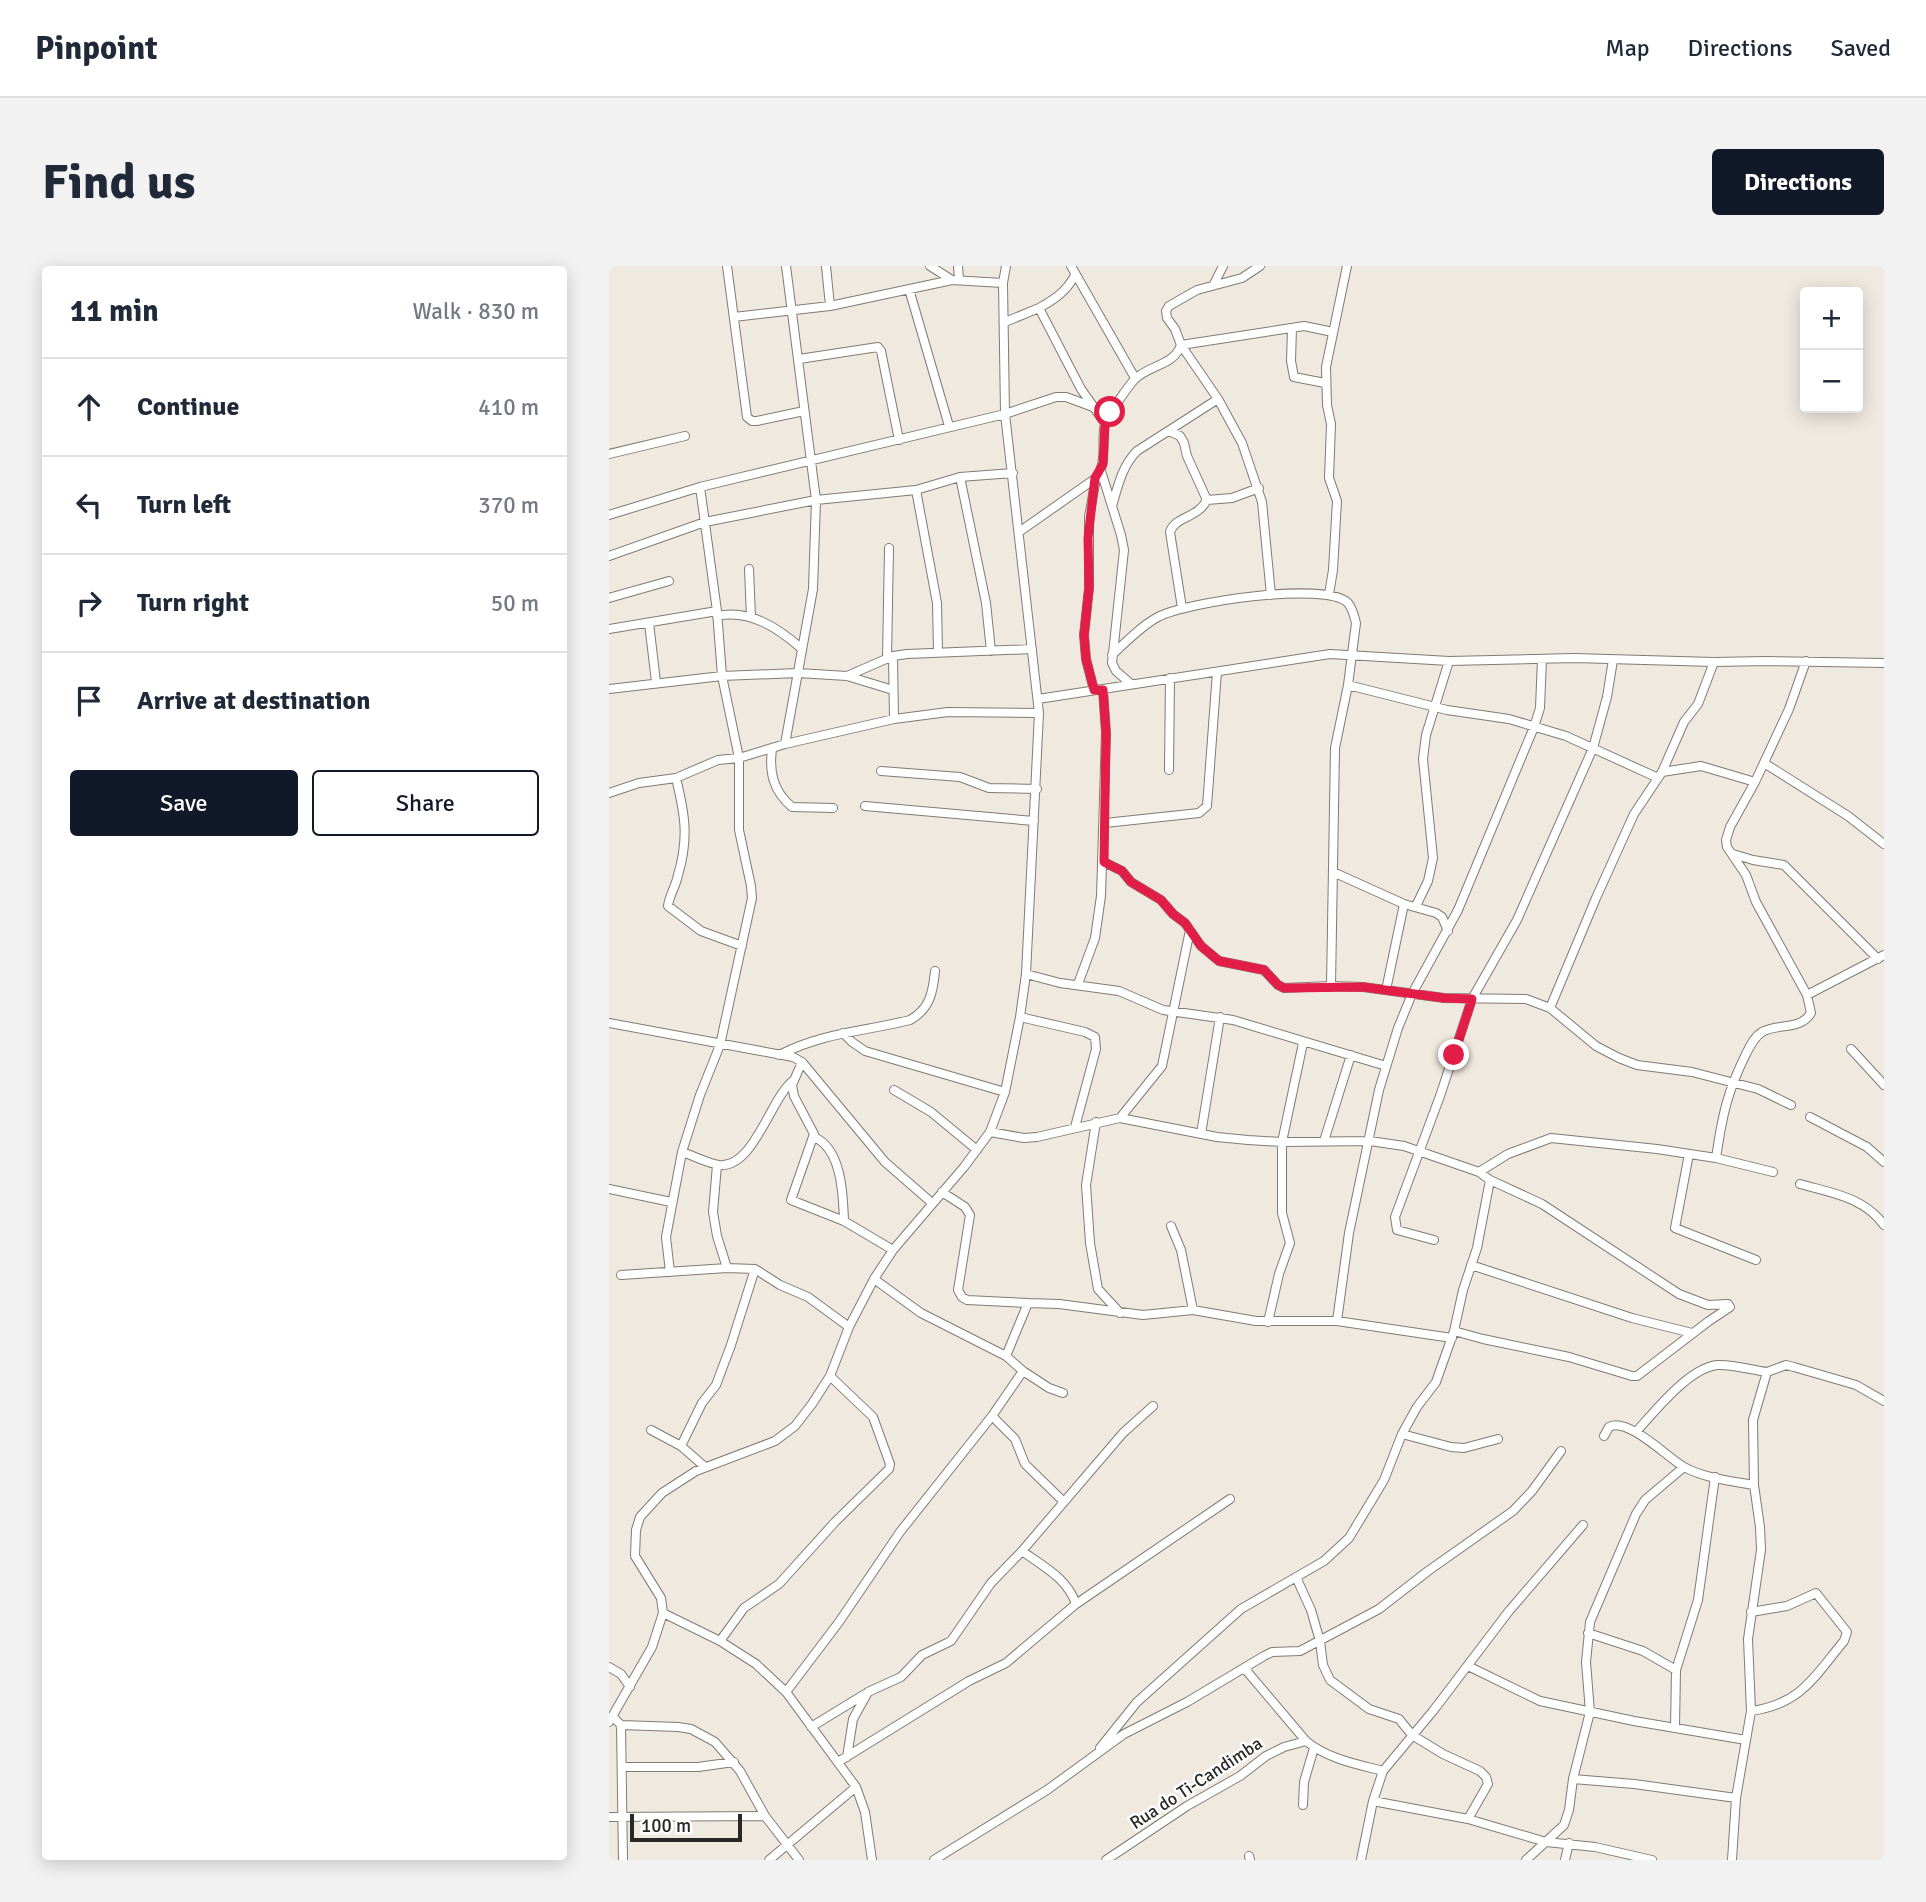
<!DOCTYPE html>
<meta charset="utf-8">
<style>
:root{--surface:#fff;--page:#f2f2f3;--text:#1f2937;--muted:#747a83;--line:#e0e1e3;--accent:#111827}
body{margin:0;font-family:Signika,sans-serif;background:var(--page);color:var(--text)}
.controls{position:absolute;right:21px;top:21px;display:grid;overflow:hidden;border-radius:7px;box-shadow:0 4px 18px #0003}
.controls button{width:63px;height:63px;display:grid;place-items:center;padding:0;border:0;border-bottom:2px solid var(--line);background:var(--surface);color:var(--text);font:35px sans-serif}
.scale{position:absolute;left:21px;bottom:18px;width:112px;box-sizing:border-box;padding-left:7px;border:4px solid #2a2824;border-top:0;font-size:19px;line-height:24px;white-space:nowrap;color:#2a2824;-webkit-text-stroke:5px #fff;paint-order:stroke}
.stop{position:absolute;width:21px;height:21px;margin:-16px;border:5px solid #e11d48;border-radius:50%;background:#fff}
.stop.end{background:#e11d48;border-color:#fff;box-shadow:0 2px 7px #0008}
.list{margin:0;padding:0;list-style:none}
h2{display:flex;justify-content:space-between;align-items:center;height:91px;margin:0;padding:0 28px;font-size:30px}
h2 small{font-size:23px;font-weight:400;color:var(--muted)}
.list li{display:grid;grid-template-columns:46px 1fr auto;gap:21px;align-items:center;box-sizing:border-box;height:98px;padding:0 28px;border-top:2px solid var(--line)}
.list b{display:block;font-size:26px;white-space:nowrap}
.list em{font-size:23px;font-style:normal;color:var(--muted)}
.actions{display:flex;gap:14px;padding:21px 28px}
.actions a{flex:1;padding:16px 0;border:2px solid var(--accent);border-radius:7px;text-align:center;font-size:24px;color:var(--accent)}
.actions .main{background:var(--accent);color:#fff}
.icon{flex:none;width:38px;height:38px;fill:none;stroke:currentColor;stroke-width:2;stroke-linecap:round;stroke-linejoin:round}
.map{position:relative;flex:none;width:1275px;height:1594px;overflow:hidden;border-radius:7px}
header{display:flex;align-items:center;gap:42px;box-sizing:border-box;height:98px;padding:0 35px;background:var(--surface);border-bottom:2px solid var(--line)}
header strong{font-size:33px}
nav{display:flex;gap:38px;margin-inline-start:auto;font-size:24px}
.intro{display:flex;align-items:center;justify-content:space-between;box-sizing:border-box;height:168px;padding:0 42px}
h1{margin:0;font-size:49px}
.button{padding:18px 32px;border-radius:7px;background:var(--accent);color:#fff;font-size:24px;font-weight:700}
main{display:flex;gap:42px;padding:0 42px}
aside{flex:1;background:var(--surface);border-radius:7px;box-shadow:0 4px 18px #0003}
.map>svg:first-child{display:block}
</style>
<header>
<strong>Pinpoint</strong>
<nav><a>Map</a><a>Directions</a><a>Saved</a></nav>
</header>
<div class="intro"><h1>Find us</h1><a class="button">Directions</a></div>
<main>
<aside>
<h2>11 min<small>Walk · 830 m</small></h2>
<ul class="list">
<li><svg class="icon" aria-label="ahead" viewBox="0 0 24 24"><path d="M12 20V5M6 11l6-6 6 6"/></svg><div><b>Continue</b></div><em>410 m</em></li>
<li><svg class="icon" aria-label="left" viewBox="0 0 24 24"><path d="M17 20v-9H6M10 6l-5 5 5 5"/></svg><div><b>Turn left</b></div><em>370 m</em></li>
<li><svg class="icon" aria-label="right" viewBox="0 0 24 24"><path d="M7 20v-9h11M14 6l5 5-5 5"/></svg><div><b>Turn right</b></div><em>50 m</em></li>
<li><svg class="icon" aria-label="arrive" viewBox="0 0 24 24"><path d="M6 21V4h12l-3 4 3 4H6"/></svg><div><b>Arrive at destination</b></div></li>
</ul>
<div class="actions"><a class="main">Save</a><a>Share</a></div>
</aside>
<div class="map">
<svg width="1275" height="1594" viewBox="0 0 1275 1594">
<rect width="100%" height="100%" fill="#f0e9e0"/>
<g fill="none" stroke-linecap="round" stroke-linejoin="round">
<defs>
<path id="minor" d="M118 0 138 151 143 155H148L195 145
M217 0 221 40
M321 0 343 14
M349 0 350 13
M462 0 526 112
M651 0 633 12 588 24 560 40 557 45 558 52 566 63 572 79 609 133 633 177 653 236 662 329
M605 18 614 0
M300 23 340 160
M430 42C446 33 457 26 466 9
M125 51 221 40 343 14 394 17
M396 56 430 42 472 123 496 157
M683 62 682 95 685 111 716 117
M572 79 695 60 724 66
M190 93 269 81 272 85 290 174
M560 165 571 170 575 177 578 190 598 234C588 253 566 250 561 266L573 342
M0 188 76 170
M492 205 512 269 515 284 503 397 507 405 522 418
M351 211 377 337 382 385
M307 224 328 337 329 386
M598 234 623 232 650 222
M503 240C509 220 513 200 528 185L609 133
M0 249 91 221 396 148 447 131H457L484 141
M410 266 487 212C502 192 487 164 502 145 510 135 517 123 525 114 539 99 565 100 572 79
M0 290 96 256 207 234 307 224 351 211 404 207
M140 303 142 351
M720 328 724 304 728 235 720 212 722 158 718 139 717 101 738 0
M0 332 60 315
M108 350C141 343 169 362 193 383
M40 357 47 416
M0 363 108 345
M503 389C517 376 532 360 549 351 577 336 717 315 739 337 744 343 745 350 747 357L739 419 838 444 900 453 957 470 1047 511
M284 390 285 453
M278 392 280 282
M238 410 284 390 298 388 423 383
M0 423 113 410 189 407 238 410 284 424
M485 424 477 393 475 369 480 322V251L487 212
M429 433 721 388 840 395 965 392 1105 396 1157 395 1275 397
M176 478 204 323 207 234 177 0
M163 483C160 506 164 525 183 541L224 542
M1155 497 1239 550 1275 578
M560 504 561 412
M272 505 351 511 380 522 428 523
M1053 506 1092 500 1146 516
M67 512C76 549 80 572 69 609 67 620 60 630 59 640L92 665 133 680
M0 527 30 517 67 512 109 494 130 492 176 478 285 453 339 446 430 447
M256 540 425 555
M496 557 590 547 598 540 608 406
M1124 588 1144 594 1175 599 1269 693
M495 596 513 605 522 616 552 634 564 648 576 657 592 680 610 695 655 704 669 719 675 722 722 720 754 721 835 732 917 733 941 742 987 780 1010 792 1028 799 1083 806 1149 823 1182 839
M724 606 795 638 827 647 833 651 839 665
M807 640 819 615 824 592 814 493 817 469 840 395
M417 708 451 717 510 725 554 744 624 754 777 800
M469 718 486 672 492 630 497 467 494 424
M722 720 726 482 739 419
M777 724 795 638
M1198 729 1275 689
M941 742 987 632 1025 548 1053 506 1075 456 1089 438 1105 396
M411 751 476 766 486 771 487 783 466 861
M0 757 184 791 193 796 276 896 323 937
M234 767 243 776 256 785 396 826
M1242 783 1275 819
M170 789C216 766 253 766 301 754 321 743 324 726 326 705
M193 796 183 819 185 830 205 868 182 934 235 955 284 984
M285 824 322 846 368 884
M1201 851 1258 881 1275 896
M511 852 553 800 581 664
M487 856 477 919 481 977 489 1023 511 1047
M381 866 415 872 428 871 511 852 608 871 639 874 673 876 761 875 795 880 870 906 881 914 933 938 1070 1028 1099 1039 1119 1038 1121 1041 1100 1055 1028 1110H1023L960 1091 874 1073 845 1065
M592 868 611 751
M205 871C233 883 234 929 235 955
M715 875 742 789
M73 886C85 890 98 897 110 899 145 903 162 830 185 814
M1080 888 1066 962 1147 994
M1107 892C1113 851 1118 826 1137 788 1141 780 1145 771 1153 766 1168 757 1191 765 1202 747L1198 729 1147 636 1137 609 1118 581 1117 574 1121 561 1146 516 1180 443 1197 395
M108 899 104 946 108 970 118 1002
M870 906 899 888 942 872 1048 883 1107 892 1164 906
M1191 918C1222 927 1255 931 1275 959
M0 923 62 936
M333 926 356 941 361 949 349 1024 353 1031 358 1034 419 1037
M562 960 572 984 584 1044
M825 974 788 964 786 951 831 830 863 733 908 654 984 482 998 431 1004 394
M862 999 1023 1052 1083 1067
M61 1006 57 971 73 886 91 829 111 779 143 632 142 620 130 564V492L113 410 108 345 91 221
M12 1009 118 1002 146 1003 171 1019 199 1031 240 1061
M265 1013 312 1047 397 1090 414 1105 383 1150 406 1173 416 1198 455 1236
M728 1055 740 967 770 824 789 762 803 728 849 644 925 461 931 442 933 393
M659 1056 670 1008 681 977 673 947V876L694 777
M397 1090 419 1037 450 1038 534 1049 584 1044 647 1055H728L843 1072
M414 1105 440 1122 454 1127
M42 1164 72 1180 96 1201
M1027 1166C1045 1146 1080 1102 1108 1099 1124 1098 1142 1104 1158 1106
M793 1168 842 1181 855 1182 889 1173
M995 1170 1000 1161C1018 1150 1059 1192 1075 1201 1095 1212 1122 1215 1145 1219
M72 1180 93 1137 107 1119 122 1079 146 1003
M413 1285C435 1301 458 1312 467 1338
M687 1311 702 1344 711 1375 714 1399 721 1414 760 1443 790 1453 803 1469 834 1488 871 1505 877 1511 879 1518 859 1553
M54 1347 111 1375 147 1398 177 1426 247 1521 256 1546 263 1594
M979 1367 1034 1385 1067 1404
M111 1375 135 1342 170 1318 226 1256 280 1203 281 1198 264 1151 221 1110
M859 1400 931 1435 1025 1455 1137 1474
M0 1401 12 1408 21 1421
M636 1403 697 1475C719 1493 747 1498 774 1505
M177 1426 230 1356 291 1266 383 1150
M1142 1445C1192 1438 1205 1411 1235 1375L1238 1366 1207 1327 1178 1340 1142 1346
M4 1451 12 1459 69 1461 82 1463 106 1476 131 1505 156 1550 190 1594
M0 1456 43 1381 54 1347 52 1332 26 1290 27 1264 31 1251 53 1227 87 1205 166 1175 186 1160 203 1138 221 1110 240 1061 265 1013 284 984 355 901 381 866 396 826 411 751 417 708 430 447 396 148 394 17 397 0
M12 1459 14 1594
M202 1461 256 1428
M1066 1461 1067 1404 1089 1334 1106 1211
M491 1482 528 1436 632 1343 715 1295 740 1272 775 1214 793 1168 808 1141 827 1116 845 1065 854 1024 868 982 881 914
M238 1491 244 1453 259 1426 292 1411 313 1389 342 1375 382 1317 413 1285 514 1167 544 1140
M229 1496 360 1415 397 1397 467 1338 621 1233
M14 1501H89L125 1496
M964 1513 1025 1518 1127 1532
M764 1535 859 1553 937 1576 986 1581 1043 1594
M694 1539 695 1516 705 1482
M0 1551 156 1550
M640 1590 641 1594
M160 1594 247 1521
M325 1594 438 1524 515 1468 578 1436 655 1390 663 1386 691 1385 770 1343 819 1305 904 1245 923 1225 952 1185
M497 1594 578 1540 631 1510 657 1490 675 1481 697 1475
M752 1594 764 1535 774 1505 824 1445 900 1345 974 1259
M917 1594 955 1559 960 1544 964 1513 981 1446 977 1396 981 1356 1027 1248 1036 1234 1075 1201
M956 1594 960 1577
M1123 1594 1127 1532 1142 1445 1139 1373 1152 1284 1151 1261 1145 1219 1144 1154 1158 1106 1177 1099 1185 1101 1247 1119 1275 1135"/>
</defs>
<!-- minor casing -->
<use href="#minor" stroke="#817b72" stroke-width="10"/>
<!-- minor -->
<use href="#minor" stroke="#fff" stroke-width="8"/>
</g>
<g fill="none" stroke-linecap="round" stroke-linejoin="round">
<!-- route -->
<path stroke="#e11d48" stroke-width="9" d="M501 146 496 158 494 198 486 212 479 272 480 322 475 369 477 393 485 424H494L497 467 495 596 513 605 522 616 552 634 564 648 576 657 592 680 610 695 655 704 669 719 675 722 754 721 835 732 863 733 845 789"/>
</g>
<g text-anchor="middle" stroke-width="5" stroke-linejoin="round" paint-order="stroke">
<!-- street labels -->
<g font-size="18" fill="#2a2824" stroke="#fff">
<text transform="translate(587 1517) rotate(-33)" y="6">Rua do Ti-Candimba</text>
</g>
</g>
</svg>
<div class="controls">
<button>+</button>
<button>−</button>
</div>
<div class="scale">100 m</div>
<div class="stop" style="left:501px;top:146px"></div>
<div class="stop end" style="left:845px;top:789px"></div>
</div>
</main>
